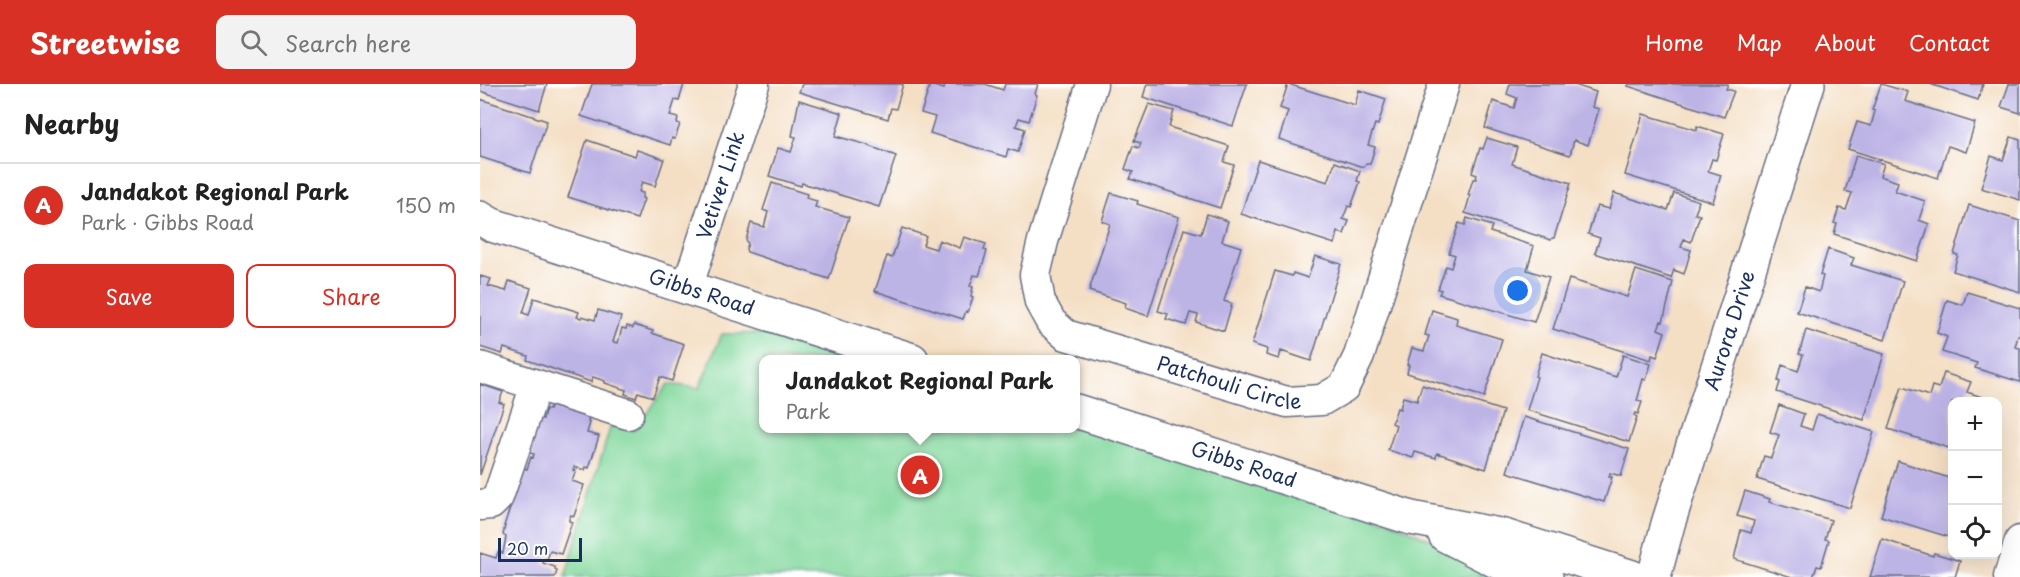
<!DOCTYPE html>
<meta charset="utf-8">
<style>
:root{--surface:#fff;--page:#f2f2f2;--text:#222;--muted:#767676;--line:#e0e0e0;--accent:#d93025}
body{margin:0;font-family:"Playpen Sans",sans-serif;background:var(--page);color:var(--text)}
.controls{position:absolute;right:18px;bottom:18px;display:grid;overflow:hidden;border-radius:12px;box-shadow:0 6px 24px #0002}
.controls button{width:54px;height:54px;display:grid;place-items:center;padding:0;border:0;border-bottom:2px solid var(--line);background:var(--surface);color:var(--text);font:30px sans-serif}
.scale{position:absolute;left:18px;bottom:15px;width:84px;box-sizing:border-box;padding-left:6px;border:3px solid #1b2f5e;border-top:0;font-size:16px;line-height:21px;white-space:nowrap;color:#1b2f5e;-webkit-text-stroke:4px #fff;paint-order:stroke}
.you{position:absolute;left:1038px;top:207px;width:21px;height:21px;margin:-15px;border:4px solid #fff;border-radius:50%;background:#1a73e8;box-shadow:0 0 0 9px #1a73e833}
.badge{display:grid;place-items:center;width:39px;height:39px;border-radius:50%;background:var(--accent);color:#fff;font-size:20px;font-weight:700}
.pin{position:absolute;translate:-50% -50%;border:3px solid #fff;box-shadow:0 2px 6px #0006}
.popup{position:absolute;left:279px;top:271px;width:321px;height:78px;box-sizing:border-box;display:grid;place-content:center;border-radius:12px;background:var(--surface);filter:drop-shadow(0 2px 4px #0005);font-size:20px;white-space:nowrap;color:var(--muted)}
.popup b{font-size:22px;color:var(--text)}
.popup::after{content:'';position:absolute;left:50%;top:100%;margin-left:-12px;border:12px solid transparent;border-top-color:var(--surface)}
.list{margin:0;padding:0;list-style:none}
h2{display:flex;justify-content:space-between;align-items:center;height:78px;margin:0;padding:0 24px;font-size:26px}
h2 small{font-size:20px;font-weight:400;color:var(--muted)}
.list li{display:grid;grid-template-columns:39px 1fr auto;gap:18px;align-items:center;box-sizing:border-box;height:84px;padding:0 24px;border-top:2px solid var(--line)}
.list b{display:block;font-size:22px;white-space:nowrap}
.list p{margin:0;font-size:20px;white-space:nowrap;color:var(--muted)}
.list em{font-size:20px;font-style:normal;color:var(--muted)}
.actions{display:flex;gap:12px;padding:18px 24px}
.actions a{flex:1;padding:14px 0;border:2px solid var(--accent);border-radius:12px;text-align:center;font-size:21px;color:var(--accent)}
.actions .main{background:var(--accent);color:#fff}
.icon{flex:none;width:33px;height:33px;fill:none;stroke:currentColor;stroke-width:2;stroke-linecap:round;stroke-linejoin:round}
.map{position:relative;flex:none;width:1540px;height:493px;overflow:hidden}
header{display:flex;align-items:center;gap:36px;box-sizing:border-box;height:84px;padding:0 30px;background:var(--accent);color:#fff}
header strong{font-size:28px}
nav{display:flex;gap:33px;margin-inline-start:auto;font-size:21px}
.search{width:420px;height:54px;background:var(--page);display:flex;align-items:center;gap:15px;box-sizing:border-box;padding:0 21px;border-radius:12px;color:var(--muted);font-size:22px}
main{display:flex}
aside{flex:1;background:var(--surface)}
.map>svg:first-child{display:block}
</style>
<header>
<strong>Streetwise</strong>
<div class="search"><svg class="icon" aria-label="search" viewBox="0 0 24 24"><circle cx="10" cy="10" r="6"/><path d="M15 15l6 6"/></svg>Search here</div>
<nav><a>Home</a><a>Map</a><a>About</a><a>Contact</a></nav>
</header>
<main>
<aside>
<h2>Nearby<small></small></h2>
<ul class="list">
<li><span class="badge">A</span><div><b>Jandakot Regional Park</b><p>Park · Gibbs Road</p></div><em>150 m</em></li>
</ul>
<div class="actions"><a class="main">Save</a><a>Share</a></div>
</aside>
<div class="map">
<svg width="1540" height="493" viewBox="0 0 1540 493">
<rect width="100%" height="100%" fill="#fff"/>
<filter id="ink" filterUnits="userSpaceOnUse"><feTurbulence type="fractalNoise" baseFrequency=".0167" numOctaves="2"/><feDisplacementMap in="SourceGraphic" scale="12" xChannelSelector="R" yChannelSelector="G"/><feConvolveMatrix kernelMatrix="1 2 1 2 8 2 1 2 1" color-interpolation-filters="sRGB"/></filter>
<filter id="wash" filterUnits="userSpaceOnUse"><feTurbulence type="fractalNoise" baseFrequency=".008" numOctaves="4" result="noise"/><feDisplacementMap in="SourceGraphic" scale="24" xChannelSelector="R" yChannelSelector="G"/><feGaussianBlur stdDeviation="1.35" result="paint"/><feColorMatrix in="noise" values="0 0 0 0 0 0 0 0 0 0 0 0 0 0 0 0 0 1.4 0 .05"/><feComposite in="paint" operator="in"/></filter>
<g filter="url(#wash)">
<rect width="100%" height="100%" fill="#f4dfc4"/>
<!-- green -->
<path fill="#81d89c" stroke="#4e847d" stroke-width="1.5" d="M309 249 395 275 284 276V344H596V339L905 435 1034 493H85L131 341 154 347 188 300 219 304 242 250Z"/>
<g id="blocks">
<!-- building -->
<path fill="#bdb4e6" d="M0 0H67L59 26 0 7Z
M112 0H204L199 17 195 16 190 32 198 34 197 39 200 40 195 55 192 54 190 61 101 32Z
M322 0H423L416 25 411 24 408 35 319 8Z
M465 0H505L523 6 525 0H558L555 10 557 11 549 37 539 34 536 42 545 45 538 68 528 65 526 73 450 49 455 33 441 29 450 1 464 5Z
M667 0H767L753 42 663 13Z
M808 0 875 21 879 6 906 15 898 41 895 40 888 61 895 63 890 80H886L883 83 799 55 808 27 800 24Z
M1030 0H1092L1116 8 1112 23 1119 25 1108 61 1094 56 1090 71 1005 44 1013 17 1034 24 1037 14 1027 10Z
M1149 0H1248L1246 5 1254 7 1244 33 1148 2Z
M1401 0 1428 8 1425 17 1495 39 1486 68 1468 62 1458 94 1368 65 1377 38 1391 42 1395 27 1392 26Z
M1450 0H1503L1498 16Z
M1529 0H1540V29L1521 23Z
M0 15 67 37 50 89 0 73Z
M319 16 362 29 355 53 359 54V53L384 60 416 72 399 123 322 99 321 102 289 92 298 64 311 68 316 53 312 52Z
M669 20 694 27 689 43 749 62 744 78 754 81 740 124 650 95 653 88 645 85 653 62 659 64 661 59 654 57Z
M1163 30 1217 46V42L1244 50 1236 76 1232 75 1228 87 1241 91 1233 118 1145 91Z
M1531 53 1540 56V116L1501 104 1511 72 1523 76Z
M1007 54 1037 63 1032 80 1091 99 1074 154H1072L1071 156 985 129 990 112 988 111 993 95H996L997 91 992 89 1000 64 1003 65Z
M107 56 155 72 157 66 184 75 175 102 162 98 159 108 163 109 162 114 164 115 157 135 88 113Z
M1376 71 1404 80 1400 92 1418 98 1415 107 1445 117 1439 136 1449 140 1437 177 1354 150 1357 140 1354 139 1359 124 1366 126 1372 109 1365 107Z
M778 76 848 98 855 78 880 87 877 97 880 98 871 123 868 122 863 135 869 137 864 150 858 148 855 160 761 130Z
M292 99 327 110 326 114 337 117 335 123 369 133 349 195 267 168 266 165 268 160 266 156 271 139 284 143 288 128 283 126Z
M631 109 658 117 657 120 699 133 668 232 645 224 646 219 609 207 630 140 622 137Z
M1134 109 1188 126 1194 109 1219 117 1215 130 1220 131 1211 158 1204 155 1201 163 1211 166 1204 190 1194 186 1191 194 1115 169 1120 154 1108 150 1117 122 1129 125Z
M1489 121 1540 137V208L1473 187 1478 171 1474 170Z
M727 130 748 137 742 157 761 163 744 217 752 220 744 247 716 238 718 231 710 229 706 241 686 235 688 230 678 227 704 145 721 150Z
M987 134 1012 142 1010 148 1054 162 1047 186 1069 193 1054 238 959 210 961 206 958 205 966 182 971 184 975 171 969 169 979 139 985 141Z
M422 144 446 152 443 161 456 165 459 156 480 164 484 153 506 160 504 166 507 167 499 192 494 191 490 202 493 203 491 212 493 213 488 228 486 227 483 235 395 207 407 172 412 174Z
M1348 165 1374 174 1371 181 1423 197 1405 256 1317 228 1325 203 1339 208 1343 192 1340 191Z
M835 172 861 180 831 277 801 267 799 275 786 271 787 265 772 260 795 187 812 192 813 189 828 194Z
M1156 186 1193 198 1183 238 1181 237 1178 245 1185 248 1177 273 1172 271 1171 276 1073 245 1089 195 1147 213Z
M0 192 11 195 8 202 26 207 29 197 51 204 43 229 49 231 54 214 99 228 97 233 102 234V232L115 236 118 226 141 233 133 258 138 259 142 244 146 245 147 242 153 244 154 241 173 247 172 249 204 260 192 297 180 293 173 313 158 308 156 314 145 310 146 306 125 299V297L113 293 111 298 47 276 48 272 24 264 22 270 0 263Z
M1487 208 1540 224V252H1538L1535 263 1540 264V298L1495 284 1497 279 1462 268 1467 253 1457 249 1467 216 1483 221Z
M952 226 977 234 976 241 1022 255 1004 313 927 289 929 281H927L932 264 944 267 949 252 945 251Z
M1326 246 1404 270 1384 336 1297 308 1300 298 1298 297 1302 281 1318 287 1323 271 1319 270Z
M1062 269 1136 293 1143 271 1171 280 1166 296 1163 295 1157 317 1162 318 1158 330 1155 329 1154 331 1157 333 1149 358 1047 326 1057 293 1055 292Z
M1464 289 1491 298 1487 308 1502 313 1501 315 1507 317 1472 318V365L1408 345 1422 303 1449 312 1452 302 1459 304Z
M0 300 23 308 19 318 24 320 0 391Z
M942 301 1023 327 1006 385 957 369 956 374 935 368 933 374 908 366 916 341 912 339 917 324 920 325 923 313 937 317Z
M1299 321 1324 330 1320 342 1332 346 1337 330 1394 348 1370 424 1277 395 1284 372 1291 374 1299 351 1290 348Z
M71 322 109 334 108 338 110 339 107 349 119 352 109 384 106 383 105 386 94 383 93 386 96 387 92 397 104 401 94 432 91 431 89 435V437L92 438 81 470 70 467 67 476 65 475 63 479 75 483V485L77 487 75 493H0V469L16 474 18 468 23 469 26 453 23 451 25 442H24L43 384 47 385 51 373 53 374 54 370 47 368 60 334 63 335 66 325 69 326Z
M1044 333 1149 365 1141 392 1130 389 1129 393H1132L1124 418 1027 388Z
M1418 377 1472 395V454L1401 432Z
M1265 407 1290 415 1289 418 1351 436 1345 455 1349 456 1341 483 1337 482 1333 493H1312L1254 475 1261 446 1271 449 1274 437 1257 432Z
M1402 455 1453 472 1454 469 1480 477 1475 493H1390Z"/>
</g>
</g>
<g filter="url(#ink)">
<use href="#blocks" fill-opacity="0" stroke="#676d82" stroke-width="1.5"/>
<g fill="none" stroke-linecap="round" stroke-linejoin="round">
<defs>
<g id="street">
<path id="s1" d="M612 0 563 157 555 191 560 218 571 238 586 251 807 318 842 316 864 303 879 272 964 0"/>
<path id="s2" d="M207 204 274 0"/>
<path d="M0 283 148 330"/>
<path d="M0 421 11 420 18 413 56 301"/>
<path d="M1529 493 1540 457"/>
</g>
<g id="secondary">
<path id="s3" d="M0 134 12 141 432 276"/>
<path id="s4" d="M596 327 931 434 1024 452 1152 493"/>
<path d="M965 451 1016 477 1066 493"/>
<path id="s5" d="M1174 493 1188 440 1328 0"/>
</g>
</defs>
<!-- street casing -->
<use href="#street" stroke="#676d82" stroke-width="33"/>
<!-- secondary casing -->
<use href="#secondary" stroke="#676d82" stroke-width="36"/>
<!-- street -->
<use href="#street" stroke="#fff" stroke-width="30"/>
<!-- secondary -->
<use href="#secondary" stroke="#fff" stroke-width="33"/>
</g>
</g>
<g text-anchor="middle" stroke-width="4.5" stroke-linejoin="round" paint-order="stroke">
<!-- street labels -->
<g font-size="20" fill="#1b2f5e" stroke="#fff">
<text dy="7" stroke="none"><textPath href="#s2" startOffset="108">Vetiver Link</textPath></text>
<text dy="7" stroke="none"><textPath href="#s3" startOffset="234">Gibbs Road</textPath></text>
<text dy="7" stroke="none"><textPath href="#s5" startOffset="258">Aurora Drive</textPath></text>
<text dy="7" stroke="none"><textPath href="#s1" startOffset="440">Patchouli Circle</textPath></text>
<text dy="7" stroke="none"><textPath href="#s4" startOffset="176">Gibbs Road</textPath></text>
</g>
</g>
</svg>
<div class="controls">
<button>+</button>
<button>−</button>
<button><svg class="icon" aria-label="locate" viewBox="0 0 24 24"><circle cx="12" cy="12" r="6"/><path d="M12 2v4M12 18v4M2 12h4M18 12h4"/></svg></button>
</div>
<div class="scale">20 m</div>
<div class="you"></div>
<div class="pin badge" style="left:440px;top:391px">A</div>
<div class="popup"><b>Jandakot Regional Park</b>Park</div>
</div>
</main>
